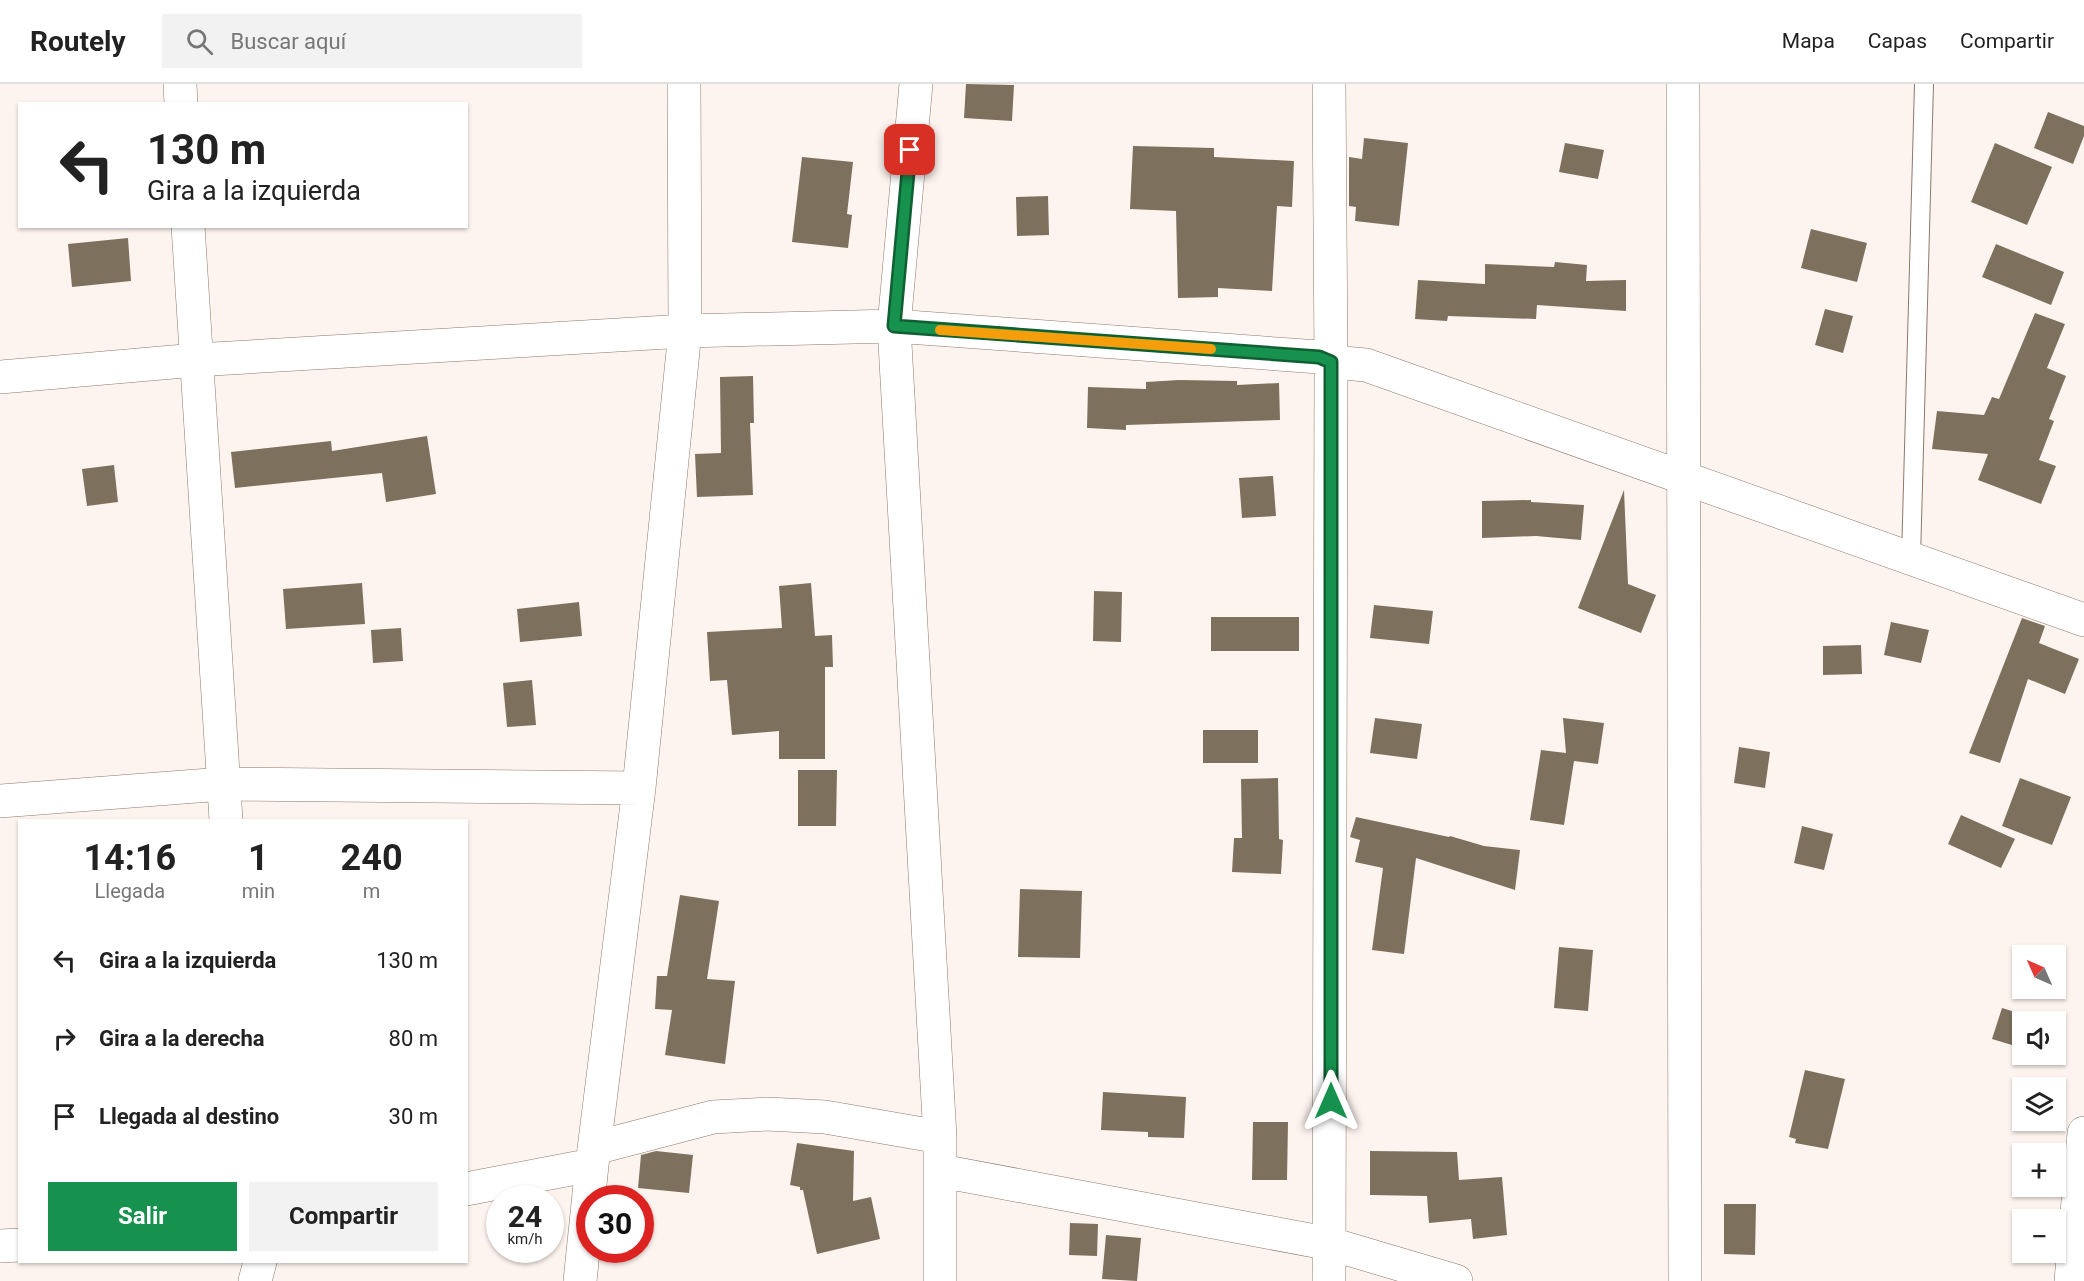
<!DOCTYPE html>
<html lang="es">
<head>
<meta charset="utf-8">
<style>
  :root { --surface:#fff; --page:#f2f2f2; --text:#222; --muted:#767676; --line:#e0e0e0; --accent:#17924e }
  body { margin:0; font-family:Roboto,sans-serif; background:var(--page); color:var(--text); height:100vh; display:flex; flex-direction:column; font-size:22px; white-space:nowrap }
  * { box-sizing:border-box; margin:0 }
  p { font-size:20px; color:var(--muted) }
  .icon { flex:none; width:33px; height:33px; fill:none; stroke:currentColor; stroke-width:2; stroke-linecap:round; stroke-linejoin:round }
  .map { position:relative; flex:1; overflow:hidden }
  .details { position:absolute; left:18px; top:735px; width:450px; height:444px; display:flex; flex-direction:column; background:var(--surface); border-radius:0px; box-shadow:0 2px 4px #0004 }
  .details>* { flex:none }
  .top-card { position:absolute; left:18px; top:18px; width:450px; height:126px; border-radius:0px; box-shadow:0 2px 4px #0004; background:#fff; color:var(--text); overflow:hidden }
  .needle { width:39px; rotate:315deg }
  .fabs { position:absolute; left:2012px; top:861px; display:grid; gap:12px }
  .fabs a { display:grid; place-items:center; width:54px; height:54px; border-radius:0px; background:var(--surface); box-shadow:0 2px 4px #0004; font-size:30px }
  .speed { position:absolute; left:486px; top:1101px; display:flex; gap:12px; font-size:30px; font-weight:700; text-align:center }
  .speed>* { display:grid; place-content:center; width:78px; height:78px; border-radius:50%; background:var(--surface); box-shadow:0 2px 4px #0004; line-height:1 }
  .speed small { font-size:15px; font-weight:400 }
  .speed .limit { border:9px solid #d22; background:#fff; color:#111 }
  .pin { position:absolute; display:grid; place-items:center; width:51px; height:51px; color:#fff; margin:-26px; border-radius:12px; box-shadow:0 3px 9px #0006 }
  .me { position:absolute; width:66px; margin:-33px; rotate:0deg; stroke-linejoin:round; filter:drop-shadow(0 0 4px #0008) }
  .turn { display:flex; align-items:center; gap:21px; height:126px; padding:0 30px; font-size:27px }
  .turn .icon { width:78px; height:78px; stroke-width:2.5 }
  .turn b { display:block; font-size:42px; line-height:51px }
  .eta { display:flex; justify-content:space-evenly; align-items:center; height:102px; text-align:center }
  .eta b { font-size:36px; font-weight:700; line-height:42px }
  .cta { display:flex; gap:12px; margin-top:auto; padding:12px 30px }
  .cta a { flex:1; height:69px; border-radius:0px; background:var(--accent); color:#fff; font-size:24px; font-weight:700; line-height:69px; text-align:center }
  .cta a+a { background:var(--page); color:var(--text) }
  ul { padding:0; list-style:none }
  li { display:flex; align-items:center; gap:18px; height:78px; padding:0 30px }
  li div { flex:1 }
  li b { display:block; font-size:22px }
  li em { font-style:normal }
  header { display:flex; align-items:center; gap:36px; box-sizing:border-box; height:84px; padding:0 30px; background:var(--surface); border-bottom:2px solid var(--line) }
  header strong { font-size:28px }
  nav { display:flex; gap:33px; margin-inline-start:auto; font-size:21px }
  .search { width:420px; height:54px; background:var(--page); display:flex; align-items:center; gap:15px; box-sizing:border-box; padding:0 21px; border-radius:0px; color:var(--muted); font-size:22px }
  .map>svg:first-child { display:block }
  .building { fill:#7d705d }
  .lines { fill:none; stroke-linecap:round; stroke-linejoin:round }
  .service-casing { stroke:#8d786c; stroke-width:20 }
  .minor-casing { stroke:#8d786c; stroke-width:34 }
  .service { stroke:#fff; stroke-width:18 }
  .minor { stroke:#fff; stroke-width:33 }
  .route-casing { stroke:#0f5f33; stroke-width:15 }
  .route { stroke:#17924e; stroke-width:10 }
  .slow { stroke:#f59e0b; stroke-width:10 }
</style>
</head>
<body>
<header>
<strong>Routely</strong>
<div class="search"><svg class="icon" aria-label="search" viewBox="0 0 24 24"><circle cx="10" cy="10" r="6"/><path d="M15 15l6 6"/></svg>Buscar aquí</div>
<nav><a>Mapa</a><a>Capas</a><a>Compartir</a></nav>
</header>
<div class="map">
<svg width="2084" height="1197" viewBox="0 0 2084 1197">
  <rect width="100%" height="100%" fill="#fef4ef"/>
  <!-- building -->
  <path class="building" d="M966,0L1014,1L1012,37L964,34Z
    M2048,28L2084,42V52L2073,80L2034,64Z
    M1364,54L1408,59L1399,142L1355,137L1356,123L1349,122V73L1362,75Z
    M1565,59L1604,66L1598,95L1559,88Z
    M1995,59L2052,83L2027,141L1971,118Z
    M1133,62L1214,64V73L1294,77L1292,123L1277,122L1272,207L1218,204V213L1178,214L1176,127L1130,125Z
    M802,73L853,78L847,130L852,131L848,164L792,158Z
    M1048,112L1049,151L1017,152L1016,113Z
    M1811,145L1867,159L1857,198L1801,184Z
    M128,154L131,197L72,203L68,160Z
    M1996,160L2064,188L2051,221L1982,193Z
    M1555,178L1587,181L1586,197L1626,196V227L1537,221L1536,235L1448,232L1447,237L1415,235L1418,196L1485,200V180L1554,183Z
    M1825,225L1853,232L1843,269L1815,261Z
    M2035,229L2065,240L2047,284L2066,292L2049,335L2054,337L2039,376L2056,382L2041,420L1978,396L1988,370L1932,365L1937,327L1984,331L1992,313L1999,315Z
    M753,292L754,339H750L753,411L697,413L695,370L721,369L720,293Z
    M1179,296L1237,297V301L1279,299L1280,336L1126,341V346L1087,344L1088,303L1146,305V298Z
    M427,352L436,410L386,418L382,389L235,404L231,368L331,357L332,367Z
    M114,381L118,418L87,422L82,385Z
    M1273,392L1276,432L1242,434L1239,394Z
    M1624,406L1628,500L1656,511L1641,549L1578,524Z
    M1531,416V418L1584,421L1581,456L1536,452L1482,454V417Z
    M362,499L365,540L286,545L283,505Z
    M811,499L815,552L832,551L833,583H825V675H779V647L732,651L727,596L710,597L707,548L782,544L779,502Z
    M1094,507L1122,508L1121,558L1093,557Z
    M579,518L582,552L520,558L517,525Z
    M1374,521L1433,527L1429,560L1370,554Z
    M1211,533H1299V567H1211Z
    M2022,534L2045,542L2039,559L2079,575L2065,610L2028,595L2000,679L1969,669Z
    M1891,538L1929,546L1921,579L1884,571Z
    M401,544L403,577L373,579L371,546Z
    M1861,561L1862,590L1823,591V562Z
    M532,596L536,641L507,643L503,599Z
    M1375,634L1422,640L1417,675L1370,669Z
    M1563,634L1604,639L1598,680L1574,677L1564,741L1530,736L1541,666L1566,669Z
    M1203,646H1258V679H1203Z
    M1739,663L1770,668L1765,704L1734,699Z
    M798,686H837L836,742H798Z
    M1278,694L1279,755L1283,756L1281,790L1232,788L1234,754H1242L1241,695Z
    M2020,694L2071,713L2052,761L2002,742Z
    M1961,731L2015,755L2001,784L1948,760Z
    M1356,733L1449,753L1450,752L1484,762L1520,766L1515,806L1416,774L1404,870L1372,866L1383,784L1355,778L1360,756L1350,753Z
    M1802,742L1833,750L1824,786L1794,779Z
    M1020,805L1082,807L1080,874L1018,873Z
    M680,811L719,817L707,895L735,897L725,980L665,971L672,926L655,925L657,892H667Z
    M1559,863L1593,866L1588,927L1554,924Z
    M2002,924L2048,938H2022V964L1992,955Z
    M1805,986L1845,995L1828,1065L1795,1059L1796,1055L1789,1053Z
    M1103,1008L1186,1013L1184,1054L1148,1053V1048L1101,1046Z
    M1253,1038H1288L1287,1096H1252Z
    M797,1059L854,1067L853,1117L871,1113L880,1155L817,1170L803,1106H800V1103L790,1101Z
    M656,1067L693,1071L689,1109L638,1104L641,1071Z
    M1370,1067L1457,1068L1459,1096L1502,1093L1507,1151L1473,1155L1471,1135L1429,1139L1427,1112L1370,1111Z
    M1724,1120H1756L1755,1171L1724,1170Z
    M1070,1139L1098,1140L1097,1172L1069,1171Z
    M1106,1151L1141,1154L1137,1197L1102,1195Z"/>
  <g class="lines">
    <defs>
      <path id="service" d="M1911,474L1924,0"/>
      <path id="minor" d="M180,0L181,20
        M916,0L894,242L940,1053V1197
        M1329,0L1331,278L1329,1197
        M1683,0L1685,1197
        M188,142L226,736
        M0,293L196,276L685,247L894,242L1319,273L1331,278L1366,281L2084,536
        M0,717L223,700L639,704
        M595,1064L713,1033L767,1030L825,1033L940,1053
        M941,1087L1331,1160L1456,1197
        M466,1105L592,1081
        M0,1162L20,1161
        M255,1197L260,1178
        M580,1197L592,1081L639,704L685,247L684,0
        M2071,1197L2084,1049"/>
    </defs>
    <!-- service casing -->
    <use href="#service" class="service-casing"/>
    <!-- minor casing -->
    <use href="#minor" class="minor-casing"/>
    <!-- service -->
    <use href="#service" class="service"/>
    <!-- minor -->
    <use href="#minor" class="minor"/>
  </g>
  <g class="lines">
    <defs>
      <path id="route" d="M910,66L894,242L1319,273L1331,278V1017"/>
    </defs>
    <!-- route casing -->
    <use href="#route" class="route-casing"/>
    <!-- route -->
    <use href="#route" class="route"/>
    <!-- slow -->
    <path class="slow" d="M940,246L1211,265"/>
  </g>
</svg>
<div class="fabs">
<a><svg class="needle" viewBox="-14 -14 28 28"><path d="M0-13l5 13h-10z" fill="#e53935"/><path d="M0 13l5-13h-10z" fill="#767676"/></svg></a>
<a><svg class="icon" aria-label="sound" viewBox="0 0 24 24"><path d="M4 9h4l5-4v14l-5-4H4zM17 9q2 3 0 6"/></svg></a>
<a><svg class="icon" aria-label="layers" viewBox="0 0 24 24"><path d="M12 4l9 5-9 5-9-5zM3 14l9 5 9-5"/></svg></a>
<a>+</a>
<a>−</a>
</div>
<div class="speed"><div>24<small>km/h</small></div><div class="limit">30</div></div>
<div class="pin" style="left:910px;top:66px;background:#d93025"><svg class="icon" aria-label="arrive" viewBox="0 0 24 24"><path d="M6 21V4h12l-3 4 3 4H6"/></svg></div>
<svg class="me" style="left:1331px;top:1017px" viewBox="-20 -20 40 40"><path d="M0-17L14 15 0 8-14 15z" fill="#17924e" stroke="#fff" stroke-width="4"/></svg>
<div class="top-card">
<div class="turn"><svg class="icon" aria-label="left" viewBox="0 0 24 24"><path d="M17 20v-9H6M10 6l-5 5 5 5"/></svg><div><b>130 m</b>Gira a la izquierda</div></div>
</div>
<section class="details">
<div class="eta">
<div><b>14:16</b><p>Llegada</p></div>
<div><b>1</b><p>min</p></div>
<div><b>240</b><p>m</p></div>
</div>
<ul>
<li><svg class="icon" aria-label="left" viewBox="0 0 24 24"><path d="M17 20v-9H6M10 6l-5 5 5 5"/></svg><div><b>Gira a la izquierda</b></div><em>130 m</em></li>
<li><svg class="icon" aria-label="right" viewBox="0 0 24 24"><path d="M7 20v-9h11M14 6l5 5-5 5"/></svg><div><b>Gira a la derecha</b></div><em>80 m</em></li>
<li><svg class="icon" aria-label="arrive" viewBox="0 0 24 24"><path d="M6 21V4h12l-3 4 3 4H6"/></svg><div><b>Llegada al destino</b></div><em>30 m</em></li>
</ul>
<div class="cta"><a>Salir</a><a>Compartir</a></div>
</section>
</div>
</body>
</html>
